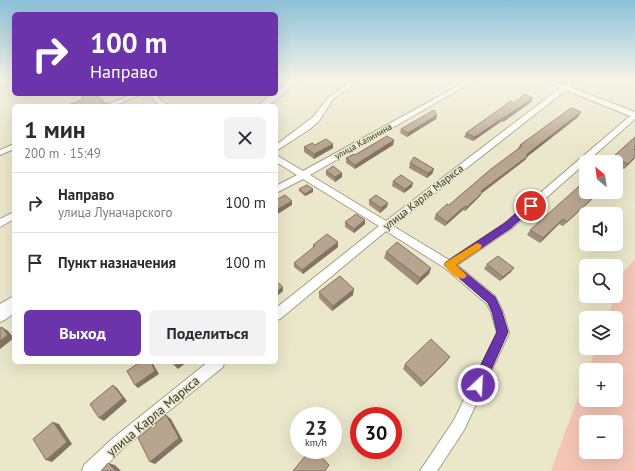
<!DOCTYPE html>
<html lang="ru">
<head>
<meta charset="utf-8">
<style>
  :root { --surface:#fff; --page:#f2f2f3; --text:#2b2b33; --muted:#7c7c81; --line:#e1e1e2; --accent:#6b34ab }
  body { margin:0; font-family:"PT Sans",sans-serif; background:var(--page); color:var(--text); height:100vh; display:flex; flex-direction:column; font-size:15px; white-space:nowrap }
  * { box-sizing:border-box; margin:0 }
  p { font-size:13px; color:var(--muted) }
  .icon { flex:none; width:22px; height:22px; fill:none; stroke:currentColor; stroke-width:2; stroke-linecap:round; stroke-linejoin:round }
  .map { position:relative; flex:1; overflow:hidden }
  .details { position:absolute; left:12px; top:104px; width:266px; height:260px; display:flex; flex-direction:column; background:var(--surface); border-radius:6px; box-shadow:0 4px 16px #0002 }
  .details>* { flex:none }
  .top-card { position:absolute; left:12px; top:12px; width:266px; height:84px; border-radius:6px; box-shadow:0 4px 16px #0002; background:#6b34ab; color:#fff; overflow:hidden }
  .needle { width:26px; rotate:331deg }
  .buttons { position:absolute; left:579px; top:155px; display:grid; gap:8px }
  .buttons a { display:grid; place-items:center; width:44px; height:44px; border-radius:6px; background:var(--surface); box-shadow:0 4px 16px #0002; font-size:20px }
  .speed { position:absolute; left:290px; top:407px; display:flex; gap:8px; font-size:20px; font-weight:700; text-align:center }
  .speed>* { display:grid; place-content:center; width:52px; height:52px; border-radius:50%; background:var(--surface); box-shadow:0 4px 16px #0002; line-height:1 }
  .speed small { font-size:10px; font-weight:400 }
  .speed .limit { border:6px solid #d22; background:#fff; color:#111 }
  .pin { position:absolute; display:grid; place-items:center; width:34px; height:34px; color:#fff; margin:-17px; border:2px solid #fff; border-radius:50%; box-shadow:0 1px 4px #0007 }
  .me { position:absolute; width:44px; margin:-22px; rotate:25deg; stroke-linejoin:round; filter:drop-shadow(0 0 3px #0008) }
  .turn { display:flex; align-items:center; gap:14px; height:84px; padding:0 12px; font-size:18px }
  .turn .icon { width:52px; height:52px; stroke-width:2.5 }
  .turn b { display:block; font-size:28px; line-height:34px }
  .round { display:grid; place-items:center; flex:none; width:42px; height:42px; border-radius:6px; background:var(--page) }
  .head { display:flex; align-items:center; justify-content:space-between; height:68px; padding:0 12px }
  h1 { font-size:24px; font-weight:800; line-height:30px }
  .primary-button { display:flex; gap:8px; margin-top:auto; padding:8px 12px }
  .primary-button a { flex:1; height:46px; border-radius:6px; background:var(--accent); color:#fff; font-size:16px; font-weight:800; line-height:46px; text-align:center }
  .primary-button a+a { background:var(--page); color:var(--text) }
  ul { padding:0; list-style:none }
  li { display:flex; align-items:center; gap:12px; height:60px; padding:0 12px; border-top:1px solid var(--line) }
  li div { flex:1 }
  li b { display:block; font-size:15px }
  li em { font-style:normal }
  .map>svg:first-child { display:block }
  .green { fill:#f4c5b7; fill-rule:evenodd }
  .lines { fill:none; stroke-linecap:round; stroke-linejoin:round }
  .street-casing { stroke:#a3a085; stroke-width:2 }
  .secondary-casing { stroke:#a3a085; stroke-width:2 }
  .street { fill:#fff; fill-rule:evenodd }
  .secondary { fill:#fff; fill-rule:evenodd }
  .wall { fill:#9e8e7b }
  .shaded-wall { fill:#817464 }
  .building { fill:#b8a58f; stroke:#817464 }
  .route { fill:#6b34ab; stroke:#46226f }
  .slow { fill:#f59e0b }
  .labels { text-anchor:middle; dominant-baseline:central; stroke-width:3; stroke-linejoin:round; paint-order:stroke }
  .far-street-label { font-size:9px; fill:#3b3a2f; stroke:#eae7ca }
  .street-label { font-size:11px; fill:#3b3a2f; stroke:#eae7ca }
  .near-street-label { font-size:13px; fill:#3b3a2f; stroke:#eae7ca }
</style>
</head>
<body>
<div class="map">
<svg width="635" height="471" viewBox="0 0 635 471">
  <rect width="100%" height="100%" fill="#eae7ca"/>
  <!-- green -->
  <path class="green" d="M635,259V471H551L586,375V400H616V370H588L596,348H616V318H607L625,270ZM586,422H616V452H586Z"/>
  <g class="lines">
    <defs>
      <path id="street" d="M352,81H359L333,99L319,121L310,129L276,151V145L313,117L329,97Z
        M467,81H474L310,175L386,221L560,88L547,82L546,81H554L564,85L570,81H576L570,87L635,112V119L511,229L457,265L495,296L503,312L509,333L464,430L437,471H420L454,420L497,333L491,312L487,304L445,268L386,231L280,319L276,320V308L379,226L303,179L276,193V186L297,175L276,162V155L303,171ZM566,90L630,116L505,223L449,260L393,226Z
        M132,94H141L114,106H105Z
        M151,94H157L160,100L170,106C160,106 155,104 151,94Z
        M14,144V149L0,155V150Z
        M14,212V219L0,227V219Z
        M208,362H224L223,367L122,449L101,471H82L84,465L112,439Z"/>
      <path id="secondary" d="M290,81H299L268,106H257L272,94H276V91Z
        M14,296V313L6,319L0,322V304Z"/>
    </defs>
    <!-- street casing -->
    <use href="#street" class="street-casing"/>
    <!-- secondary casing -->
    <use href="#secondary" class="secondary-casing"/>
    <!-- street -->
    <use href="#street" class="street"/>
    <!-- secondary -->
    <use href="#secondary" class="secondary"/>
  </g>
  <!-- wall -->
  <path class="wall" d="M533,98L531,102L503,122L502,121L473,141L464,137L466,133L514,103Z
    M437,115L436,119L407,137L400,133L401,129Z
    M578,117L528,156L525,160L482,193L480,196L465,211L463,210L445,226L434,219L436,214L449,205L517,150L520,145Z
    M635,137V158L624,169L616,165V162H608L613,157Z
    M394,140L393,145L355,169L346,163V158Z
    M315,145L333,148L314,159L304,152V147Z
    M410,163L434,169L432,174L427,178L409,168Z
    M326,171L342,173V177L335,182L326,175Z
    M393,181L412,187L404,193L392,186Z
    M299,189L313,192L305,196L299,191Z
    M586,192H600L563,226L559,224L540,243L527,235L530,230Z
    M369,200L387,207L380,213L369,205Z
    M365,220V224L354,233L345,227V222Z
    M338,242V247L303,274L294,267V263L313,248V245Z
    M386,252L431,268L429,274L417,285L384,258Z
    M487,264L511,272L500,281L484,269Z
    M319,292L353,295L332,311L319,298Z
    M450,357L446,362L421,387L403,369L405,364Z"/>
  <!-- shaded-wall -->
  <path class="shaded-wall" d="M533,98L531,102L503,122L505,117Z
    M581,112L578,117L528,156L525,160L482,193L480,196L465,211L467,207L481,191L541,143Z
    M437,115L436,119L407,137L408,133Z
    M504,117L502,121L473,141L475,137Z
    M394,140L393,145L355,169V165Z
    M333,144V148L314,159V154Z
    M635,157V158L624,169L628,164Z
    M434,169L432,174L427,178L428,173Z
    M342,173V177L335,182V177Z
    M413,183L412,187L404,193L405,189Z
    M313,189V192L305,196V194Z
    M599,192H600L563,226L567,222Z
    M292,201V205L276,215V210Z
    M388,203L387,207L380,213L381,208Z
    M465,206L463,210L445,226L447,222Z
    M563,219L559,224L540,243L543,238Z
    M365,220V224L354,233V229Z
    M338,242V247L303,274L302,270Z
    M431,268L429,274L417,285L420,278Z
    M514,268L511,272L500,281L503,277Z
    M283,287V291L276,297V292Z
    M354,289L353,295L332,311L333,306Z
    M2,327L8,331L14,338L0,349V341Z
    M450,357L446,362L421,387L424,383Z
    M151,362H152L159,374L138,388L135,385Z
    M180,362H187L178,369L175,366Z
    M113,385L117,388L127,401L104,421L99,418Z
    M166,415L171,419L183,441L155,464L150,462Z
    M53,422L59,424L72,444L52,462L46,460Z
    M108,463L115,465L121,471H116Z"/>
  <!-- building -->
  <path class="building" d="M80,94H90L91,96L95,94L103,100L102,103H107L111,106H68V105L83,99Z
    M525,94L533,98L505,117H504L475,137L466,133L511,101L514,103Z
    M571,108L581,112L526,155L528,156L481,191L483,192L467,207L465,206L447,222L436,214L447,204L449,205L491,169L522,146L520,145Z
    M434,110L437,115L408,133L401,129Z
    M387,136L394,140L355,165L346,158L354,154L355,155Z
    M635,137V149L634,150H635V157L628,164L613,157Z
    M326,139L333,144L314,154L304,147L312,143L315,145Z
    M414,157L434,169L428,173L410,163Z
    M333,166L342,173L335,177L326,171Z
    M401,175L413,183L405,189L393,181Z
    M586,180V192H599L567,222L563,219L543,238L530,230Z
    M307,185L313,189L305,194L299,189Z
    M285,195L292,201L276,210V200Z
    M376,195L388,203L381,208L369,200Z
    M356,214L365,220L354,229L345,222Z
    M327,234L338,242L302,270L294,263L315,246L313,245Z
    M397,242L431,268L420,278L386,252Z
    M498,256L514,268L503,277L487,264Z
    M340,276L354,289L333,306L319,292Z
    M276,281L283,287L276,292Z
    M2,327L8,335L0,341V328Z
    M431,339L450,357L424,383L405,364Z
    M140,362H151L155,371L135,385L127,371Z
    M172,362H180L175,366Z
    M113,385L123,398L99,418L90,404Z
    M166,415L179,438L150,462L138,438Z
    M53,422L67,442L46,460L33,439Z
    M310,450H315L329,465L325,471H293Z
    M108,463L116,471H101Z"/>
  <!-- sky -->
  <linearGradient id="sky" x2="0" y2="1"><stop stop-color="#8bc1d8"/><stop offset="0.55" stop-color="#f6f4e7"/><stop offset="1" stop-color="#f6f4e7" stop-opacity="0"/></linearGradient>
  <rect width="635" height="146" fill="url(#sky)"/>
  <!-- route -->
  <path class="route" d="M528,203H531L535,206L511,228L456,265L495,297L502,312L508,332L482,390L478,391L473,390L471,385L497,332L492,312L488,303L444,265L446,262L505,223Z"/>
  <!-- slow -->
  <path class="slow" d="M477,243L480,244L482,246L480,249L456,265L467,275L465,278C458,281 448,271 444,265L446,262Z"/>
  <g class="labels">
    <!-- far-street labels -->
    <g class="far-street-label">
      <text transform="translate(363 141) rotate(-29)">улица Калинина</text>
    </g>
    <!-- street labels -->
    <g class="street-label">
      <text transform="translate(423 197) rotate(-38)">улица Карла Маркса</text>
    </g>
    <!-- near-street labels -->
    <g class="near-street-label">
      <text transform="translate(153 416) rotate(-40)">улица Карла Маркса</text>
    </g>
  </g>
</svg>
<div class="buttons">
<a><svg class="needle" viewBox="-14 -14 28 28"><path d="M0-13l5 13h-10z" fill="#e53935"/><path d="M0 13l5-13h-10z" fill="#7c7c81"/></svg></a>
<a><svg class="icon" aria-label="sound" viewBox="0 0 24 24"><path d="M4 9h4l5-4v14l-5-4H4zM17 9q2 3 0 6"/></svg></a>
<a><svg class="icon" aria-label="search" viewBox="0 0 24 24"><circle cx="10" cy="10" r="6"/><path d="M15 15l6 6"/></svg></a>
<a><svg class="icon" aria-label="layers" viewBox="0 0 24 24"><path d="M12 4l9 5-9 5-9-5zM3 14l9 5 9-5"/></svg></a>
<a>+</a>
<a>−</a>
</div>
<div class="speed"><div>23<small>km/h</small></div><div class="limit">30</div></div>
<div class="pin" style="left:531px;top:206px;background:#d93025"><svg class="icon" aria-label="arrive" viewBox="0 0 24 24"><path d="M6 21V4h12l-3 4 3 4H6"/></svg></div>
<svg class="me" style="left:478px;top:385px" viewBox="-20 -20 40 40"><circle r="17" fill="#6b34ab" stroke="#fff" stroke-width="3"/><path d="M0-11L8 9 0 5-8 9z" fill="#fff"/></svg>
<div class="top-card">
<div class="turn"><svg class="icon" aria-label="right" viewBox="0 0 24 24"><path d="M7 20v-9h11M14 6l5 5-5 5"/></svg><div><b>100 m</b>Направо</div></div>
</div>
<section class="details">
<div class="head"><div><h1>1 мин</h1><p>200 m · 15:49</p></div><a class="round"><svg class="icon" aria-label="close" viewBox="0 0 24 24"><path d="M6 6l12 12M18 6L6 18"/></svg></a></div>
<ul>
<li><svg class="icon" aria-label="right" viewBox="0 0 24 24"><path d="M7 20v-9h11M14 6l5 5-5 5"/></svg><div><b>Направо</b><p>улица Луначарского</p></div><em>100 m</em></li>
<li><svg class="icon" aria-label="arrive" viewBox="0 0 24 24"><path d="M6 21V4h12l-3 4 3 4H6"/></svg><div><b>Пункт назначения</b></div><em>100 m</em></li>
</ul>
<div class="primary-button"><a>Выход</a><a>Поделиться</a></div>
</section>
</div>
</body>
</html>
